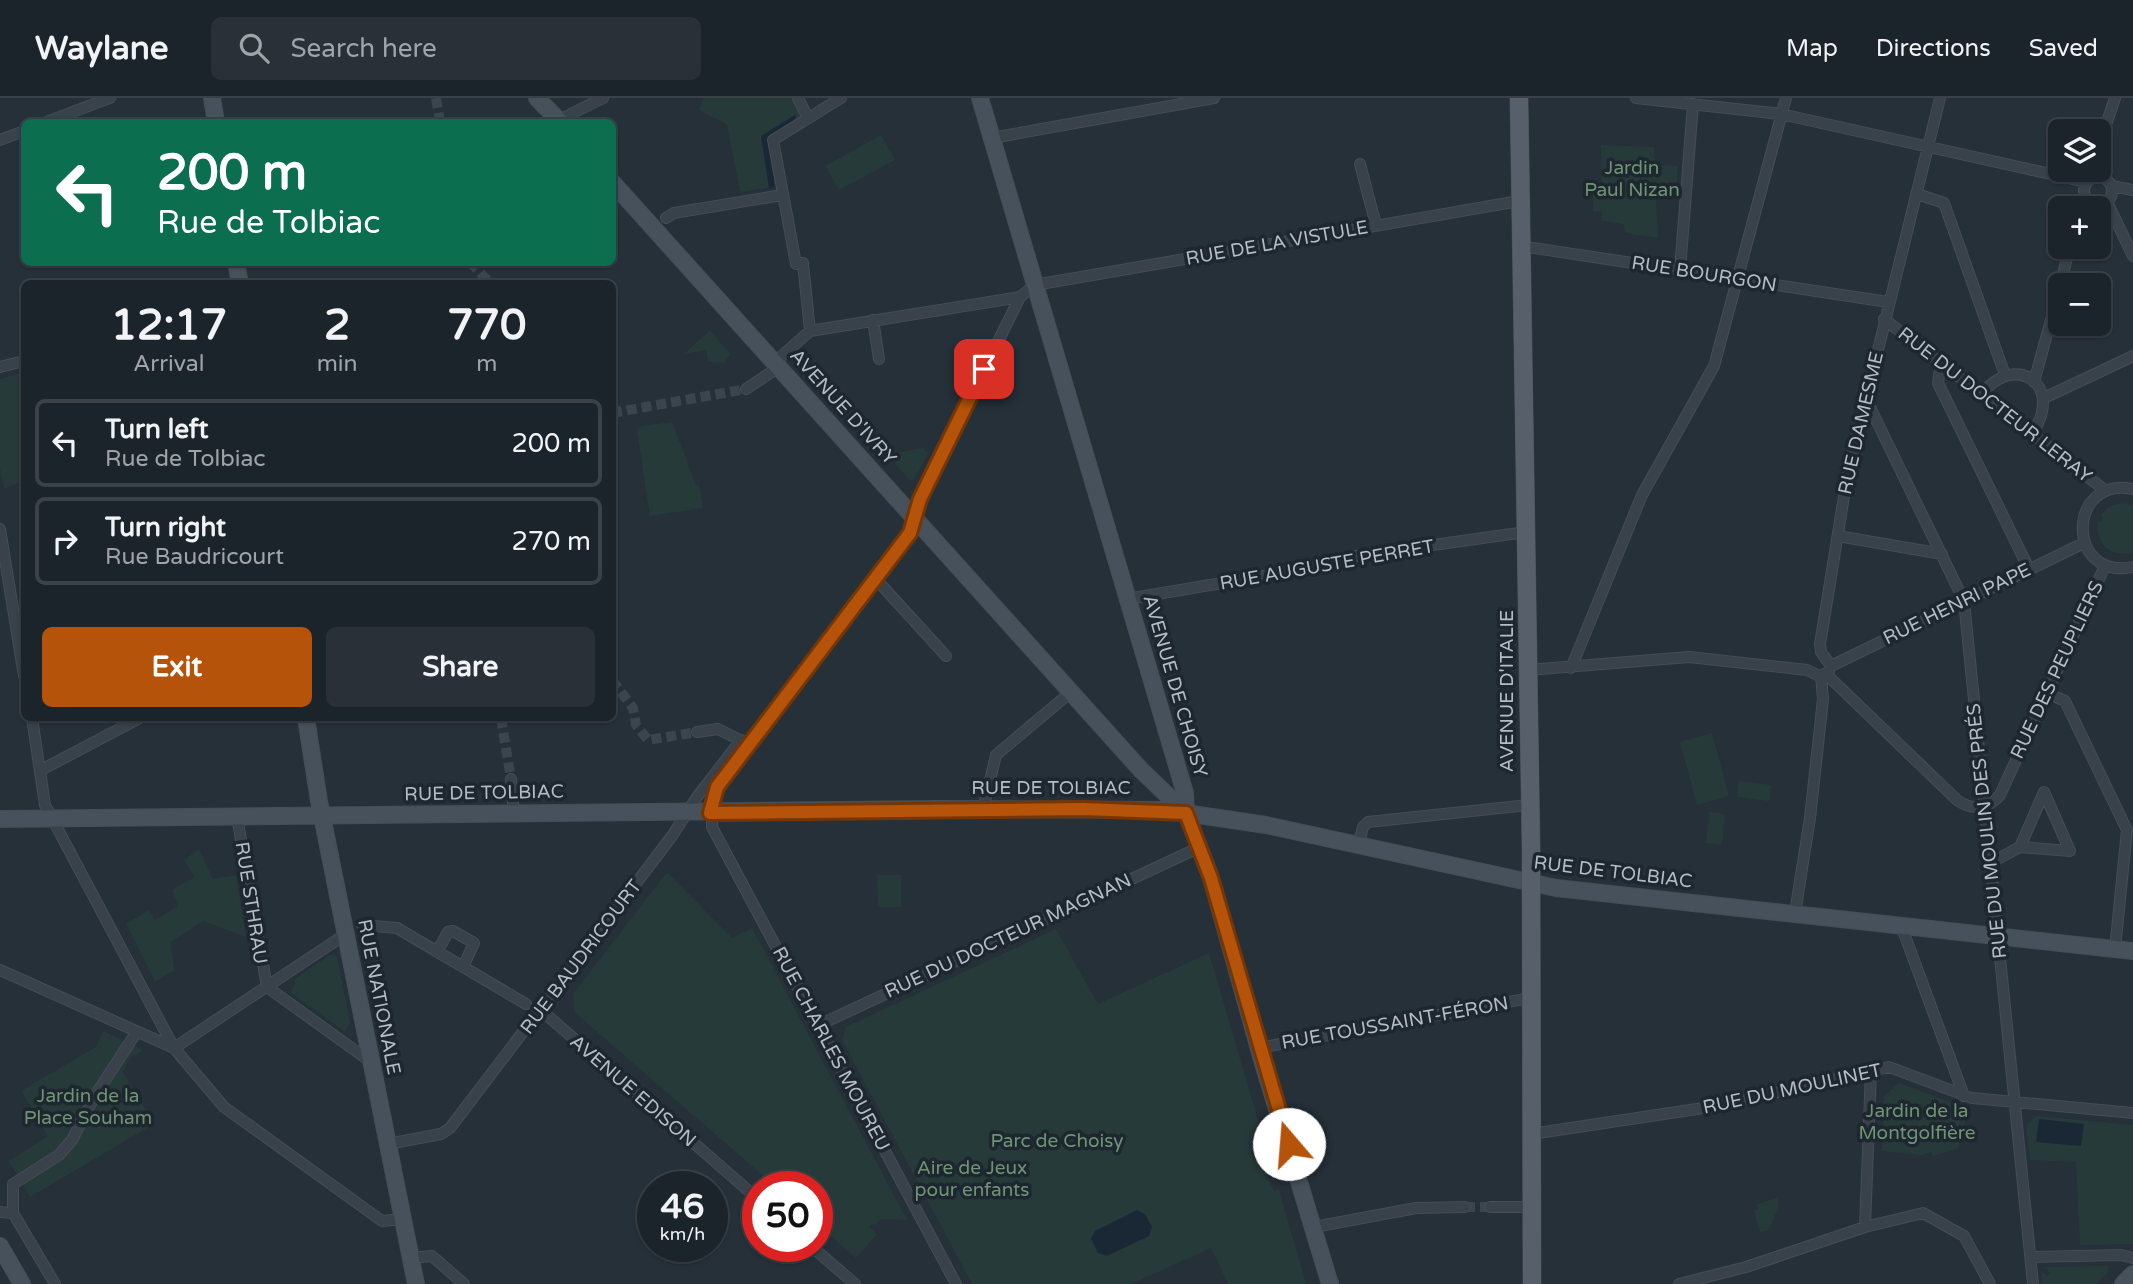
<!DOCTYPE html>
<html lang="en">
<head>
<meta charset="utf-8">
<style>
  :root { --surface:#1c242b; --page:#293037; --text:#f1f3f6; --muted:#a0a4a9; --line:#3a4147; --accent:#b45309 }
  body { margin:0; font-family:"Varela Round",sans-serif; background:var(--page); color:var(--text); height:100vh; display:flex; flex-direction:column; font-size:26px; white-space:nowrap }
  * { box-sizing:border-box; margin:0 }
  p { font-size:23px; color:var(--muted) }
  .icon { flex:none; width:38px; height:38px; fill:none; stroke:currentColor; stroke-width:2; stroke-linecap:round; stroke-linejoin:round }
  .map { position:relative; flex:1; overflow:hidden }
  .sheet { position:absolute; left:21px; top:182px; width:595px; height:441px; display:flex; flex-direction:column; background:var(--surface); border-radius:10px; box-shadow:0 2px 5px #0004,0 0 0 2px var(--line) }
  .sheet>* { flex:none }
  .guide { position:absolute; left:21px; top:21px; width:595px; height:147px; border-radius:10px; box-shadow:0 2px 5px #0004,0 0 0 2px var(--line); background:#0b6e4f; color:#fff; overflow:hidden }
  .tools { position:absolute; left:2048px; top:21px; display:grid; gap:14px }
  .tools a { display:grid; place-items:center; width:63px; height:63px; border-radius:10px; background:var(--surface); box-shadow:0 2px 5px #0004,0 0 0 2px var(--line); font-size:35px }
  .speed { position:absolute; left:637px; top:1073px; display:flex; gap:14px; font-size:35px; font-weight:700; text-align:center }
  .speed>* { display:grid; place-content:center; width:91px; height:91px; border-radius:50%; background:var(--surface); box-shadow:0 2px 5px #0004,0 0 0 2px var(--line); line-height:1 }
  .speed small { font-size:18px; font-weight:400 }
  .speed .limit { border:10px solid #d22; background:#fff; color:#111 }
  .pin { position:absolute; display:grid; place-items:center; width:60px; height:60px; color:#fff; margin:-30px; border-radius:14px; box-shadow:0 4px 10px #0006 }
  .me { position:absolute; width:77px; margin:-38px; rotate:342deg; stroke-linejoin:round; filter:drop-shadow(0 0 5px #0008) }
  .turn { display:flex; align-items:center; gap:24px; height:147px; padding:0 21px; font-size:32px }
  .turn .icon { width:91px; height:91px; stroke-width:2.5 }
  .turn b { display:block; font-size:49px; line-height:60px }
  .eta { display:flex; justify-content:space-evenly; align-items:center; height:119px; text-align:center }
  .eta b { font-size:42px; font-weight:700; line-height:49px }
  .action { display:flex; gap:14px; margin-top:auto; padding:14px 21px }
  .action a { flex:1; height:80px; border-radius:10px; background:var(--accent); color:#fff; font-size:28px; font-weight:700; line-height:80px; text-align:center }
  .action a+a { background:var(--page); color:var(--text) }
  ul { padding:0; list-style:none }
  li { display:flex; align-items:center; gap:21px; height:88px; margin:0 14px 10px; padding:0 7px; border:4px solid var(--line); border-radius:10px }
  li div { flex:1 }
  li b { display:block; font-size:26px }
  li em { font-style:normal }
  header { display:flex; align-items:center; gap:42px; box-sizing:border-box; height:98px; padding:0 35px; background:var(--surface); border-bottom:2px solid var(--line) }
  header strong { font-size:33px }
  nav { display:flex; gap:38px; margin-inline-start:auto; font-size:24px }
  .search { width:490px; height:63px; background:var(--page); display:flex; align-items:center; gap:18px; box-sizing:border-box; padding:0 24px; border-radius:10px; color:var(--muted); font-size:26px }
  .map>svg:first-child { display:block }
  .green { fill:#273a3a }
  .water { fill:#1a2836 }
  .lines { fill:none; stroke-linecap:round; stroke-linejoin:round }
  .street-tunnel { stroke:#3a454e; stroke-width:10; stroke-dasharray:10 5; stroke-linecap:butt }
  .street-casing { stroke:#454d56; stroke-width:12 }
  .secondary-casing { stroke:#454d56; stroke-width:18 }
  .primary-casing { stroke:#454d56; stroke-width:19 }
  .street { stroke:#39414a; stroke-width:10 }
  .secondary { stroke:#47515c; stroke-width:16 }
  .primary { stroke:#57606a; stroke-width:18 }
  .route-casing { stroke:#753606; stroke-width:18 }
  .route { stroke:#b45309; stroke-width:12 }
  .labels { text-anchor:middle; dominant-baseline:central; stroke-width:7; stroke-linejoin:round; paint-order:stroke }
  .park-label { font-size:19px; fill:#6e9473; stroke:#1e262f }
  .street-label { font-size:19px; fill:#b4bcc5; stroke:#1e262f }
</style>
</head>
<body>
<header>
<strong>Waylane</strong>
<div class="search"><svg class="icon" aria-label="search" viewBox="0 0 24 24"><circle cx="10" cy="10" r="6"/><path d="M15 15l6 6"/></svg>Search here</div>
<nav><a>Map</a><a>Directions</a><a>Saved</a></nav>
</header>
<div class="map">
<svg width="2133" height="1186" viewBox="0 0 2133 1186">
  <rect width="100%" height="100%" fill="#253039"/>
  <!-- green -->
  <path class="green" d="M704,0H794L803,20L768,42L775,89L740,94L727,26L699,12Z
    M881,37L895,62L839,92L825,68Z
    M1601,47L1654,49V60L1661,67L1678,68L1675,101L1656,100L1658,140L1625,135L1624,126L1602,123V114L1593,113V94H1602Z
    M710,232L730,256L724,265L708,264L706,252L684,256Z
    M24,274V383L4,391L0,370V281Z
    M672,324L696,387L699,386L703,410L650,418L637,332L640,328Z
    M924,350L928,356L913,382H909L889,358L892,355Z
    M2123,405L2133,408V454C2111,461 2094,445 2098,423L2101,424L2103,419L2101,417L2110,408Z
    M1712,635L1729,698L1697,707L1680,644Z
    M1739,683L1771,687L1769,703L1737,699Z
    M1709,714L1725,716L1722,747L1706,745Z
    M199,751L213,781L236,777L246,839L203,823L171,844L174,872L155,884L126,826L149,812L155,822L178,808L172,792L195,779L184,762Z
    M667,774L732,840L752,830L907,1122L882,1121L874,1127L872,1125L869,1129L877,1136L856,1160L817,1126V1088H775L574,914L573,896Z
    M877,777H901V809H878Z
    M1056,831L1098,906L1209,855L1263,1039L1251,1045L1274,1093L1279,1092L1306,1186H1228L1211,1150L1131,1186H972L842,942L846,929Z
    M330,857L337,858L350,925L345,934L290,894L296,884L293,882Z
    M103,933L143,952L130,960L123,974L154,1026L30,1099L9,1063L48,1038L21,993L96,949Z
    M1899,985L1968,1011L1959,1050L1933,1058L1931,1054L1921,1057L1882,1053L1884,998Z
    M2036,1018L2133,1027V1146L2080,1147L2076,1064L2030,1062L2026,1028Z
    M1777,1100C1780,1110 1773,1124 1767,1133L1760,1134L1754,1112L1758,1111L1757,1106Z
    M2108,1168V1174L2097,1186H2042L2041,1173L2047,1178L2050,1175L2044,1169Z"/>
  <!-- water -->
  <path class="water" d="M795,17L798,23L768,42L775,89L769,90L761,38Z
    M2039,1021L2084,1026L2081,1048L2036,1044Z
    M1137,1112L1145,1116L1152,1129L1149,1138L1107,1158L1098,1155L1091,1141L1095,1133Z"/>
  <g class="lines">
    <!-- street-tunnel -->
    <path class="street-tunnel" d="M436,0L440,24
      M470,164L491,186
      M612,315L746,291
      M612,582L633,610L636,627L648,642L697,634
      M501,620L511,681
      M1465,1109H1490"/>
    <defs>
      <path id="street" d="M798,0L808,20
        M1636,0L1781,16L2086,84
        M555,20L565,19L603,0
        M46,24L110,0
        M992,40L1214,0
        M0,42L24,33
        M2098,51L2115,0
        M1360,66L1376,127
        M2084 93a14 14 0 1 1 28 0a14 14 0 1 1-28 0Z
        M2112,88L2133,92
        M1917,96L1944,105L2005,277
        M2107,104L2133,158
        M666,120L674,115L782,97
        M1521,148L1888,204
        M1680,172L1693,6
        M2060,187L2070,149
        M1884,221L2106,393
        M873,222L879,261
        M810,233L803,165L796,166L773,42L841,0
        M1941,263L1938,285L2029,471
        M775,264L810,233L1020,199
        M0,269L24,263
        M2034,284L2060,189
        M746,291L779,269
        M1983,295C2013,255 2065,285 2033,334
        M2044,300L2133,258
        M1866,301L1964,503L2033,1186
        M2133,391C2066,378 2066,483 2133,469
        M0,431L24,578
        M1838,438L1942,456
        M875,480L946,558
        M1127,501L1329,467L1341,460L1526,434
        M1831,568L1821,554L1820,546L1848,374L1940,0
        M1831,568L2084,445
        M1571,570L1642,397L1714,268L1786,0
        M1528,572L1689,559L1807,572L1819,578L1829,574
        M1826,576L1957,702C1972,713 1988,711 2000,697L2105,468
        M2047,595L2065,603L2127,732L2115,851
        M32,620L45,707L174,950L224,1009L382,1123L403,1121
        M697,634L718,631L744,644
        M41,672L140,620
        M511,681L514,716
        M983,712L996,657L1071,594
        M237,719L267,889L371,964
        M1358,748L1363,729L1368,724L1528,707
        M1990,765L2020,749L2070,753L2044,694L2020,749
        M1795,815L1810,720L1823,601L1821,578
        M362,827L397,830L526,906
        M1901,827L1964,998
        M437,854L448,834L453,833L474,845L463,869
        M0,872L174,950
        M541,912L758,1101
        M819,927L1198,750
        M174,950L346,836
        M1259,950L1530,900
        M1531,1036L1717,1008L1889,969L1972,1000L2133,1015
        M388,1046L441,1036L450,1030L672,738L697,699L741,642
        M1490,1109H1532
        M0,1114L13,1115L55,1186
        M13,1115V1086L59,1057L72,1042L94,999L134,938
        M1314,1129L1416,1110L1465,1109
        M1865,1129L1871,972
        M811,1148L855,1186
        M2031,1159L2121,1157L2133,1160
        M410,1160L432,1158L464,1186
        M956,1186L712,729V699L910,435L920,402L1020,199L1035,187L1519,103
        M1679,1186L1746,1169L1865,1129L1923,1115L1964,1138L1990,1186"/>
      <path id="secondary" d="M212,0L216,24
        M537,0L560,24
        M980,0L1185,695L1186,715L1211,780L1263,965L1330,1186
        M612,84L1141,672L1186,715
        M236,164L240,186
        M306,620L319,703L416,1186
        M0,721L936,711L1165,712L1266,727L1556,790L2133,853
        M0,1148L22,1186
        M2123,1186L2133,1176"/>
      <path id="primary" d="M1519,0L1531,749L1532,1186"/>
    </defs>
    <!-- street casing -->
    <use href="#street" class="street-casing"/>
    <!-- secondary casing -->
    <use href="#secondary" class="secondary-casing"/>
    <!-- primary casing -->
    <use href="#primary" class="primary-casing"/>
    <!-- street -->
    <use href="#street" class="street"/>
    <!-- secondary -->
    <use href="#secondary" class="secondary"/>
    <!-- primary -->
    <use href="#primary" class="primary"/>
  </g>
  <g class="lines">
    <defs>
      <path id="route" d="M984,271L920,401L910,435L717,689L710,715L1084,711L1186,715L1211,780L1289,1046"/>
    </defs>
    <!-- route casing -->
    <use href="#route" class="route-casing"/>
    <!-- route -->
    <use href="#route" class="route"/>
  </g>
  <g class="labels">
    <!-- park labels -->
    <g class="park-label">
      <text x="1632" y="70">Jardin<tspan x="1632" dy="22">Paul Nizan</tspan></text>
      <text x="88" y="998">Jardin de la<tspan x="88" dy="22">Place Souham</tspan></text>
      <text x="1917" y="1013">Jardin de la<tspan x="1917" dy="22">Montgolfière</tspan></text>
      <text x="1057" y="1043">Parc de Choisy</text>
      <text x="972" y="1070">Aire de Jeux<tspan x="972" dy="22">pour enfants</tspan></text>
    </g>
    <!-- street labels -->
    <g class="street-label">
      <text transform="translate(1277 145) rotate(-10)">RUE DE LA VISTULE</text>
      <text transform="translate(1704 176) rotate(9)">RUE BOURGON</text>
      <text transform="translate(1995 307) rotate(38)">RUE DU DOCTEUR LERAY</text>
      <text transform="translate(843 309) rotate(48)">AVENUE D'IVRY</text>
      <text transform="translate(1861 325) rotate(-77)">RUE DAMESME</text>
      <text transform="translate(1327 467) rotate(-10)">RUE AUGUSTE PERRET</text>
      <text transform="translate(1957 506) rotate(-26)">RUE HENRI PAPE</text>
      <text transform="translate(2057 572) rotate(-65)">RUE DES PEUPLIERS</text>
      <text transform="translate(1175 588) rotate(74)">AVENUE DE CHOISY</text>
      <text transform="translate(1507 593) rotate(-90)">AVENUE D'ITALIE</text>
      <text x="1051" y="690">RUE DE TOLBIAC</text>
      <text transform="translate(484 695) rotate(-1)">RUE DE TOLBIAC</text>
      <text transform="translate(1987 733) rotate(-96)">RUE DU MOULIN DES PRÉS</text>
      <text transform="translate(1613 774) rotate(7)">RUE DE TOLBIAC</text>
      <text transform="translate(251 805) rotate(81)">RUE STHRAU</text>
      <text transform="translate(1008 838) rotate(-25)">RUE DU DOCTEUR MAGNAN</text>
      <text transform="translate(581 859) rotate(-53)">RUE BAUDRICOURT</text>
      <text transform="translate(379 899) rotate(79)">RUE NATIONALE</text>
      <text transform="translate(1395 925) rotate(-10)">RUE TOUSSAINT-FÉRON</text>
      <text transform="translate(831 951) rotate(62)">RUE CHARLES MOUREU</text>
      <text transform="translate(1792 991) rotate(-12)">RUE DU MOULINET</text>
      <text transform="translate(633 993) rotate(41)">AVENUE EDISON</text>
    </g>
  </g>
</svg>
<div class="tools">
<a><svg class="icon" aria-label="layers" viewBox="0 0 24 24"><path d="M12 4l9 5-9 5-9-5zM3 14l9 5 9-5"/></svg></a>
<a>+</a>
<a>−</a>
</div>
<div class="speed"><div>46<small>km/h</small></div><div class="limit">50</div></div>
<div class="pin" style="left:984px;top:271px;background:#d93025"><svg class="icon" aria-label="arrive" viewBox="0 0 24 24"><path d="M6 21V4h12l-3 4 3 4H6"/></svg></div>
<svg class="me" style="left:1289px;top:1046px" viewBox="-20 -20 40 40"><circle r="19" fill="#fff"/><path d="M0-13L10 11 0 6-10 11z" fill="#b45309"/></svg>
<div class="guide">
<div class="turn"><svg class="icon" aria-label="left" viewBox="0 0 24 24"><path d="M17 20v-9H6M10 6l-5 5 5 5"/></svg><div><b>200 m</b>Rue de Tolbiac</div></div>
</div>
<section class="sheet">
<div class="eta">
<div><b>12:17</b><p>Arrival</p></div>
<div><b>2</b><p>min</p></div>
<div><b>770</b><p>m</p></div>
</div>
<ul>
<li><svg class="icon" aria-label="left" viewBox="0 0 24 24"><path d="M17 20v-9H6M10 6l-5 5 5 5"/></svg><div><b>Turn left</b><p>Rue de Tolbiac</p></div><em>200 m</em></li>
<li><svg class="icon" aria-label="right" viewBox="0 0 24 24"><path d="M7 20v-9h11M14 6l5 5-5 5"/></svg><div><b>Turn right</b><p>Rue Baudricourt</p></div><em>270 m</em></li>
</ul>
<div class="action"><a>Exit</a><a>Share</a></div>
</section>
</div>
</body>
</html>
